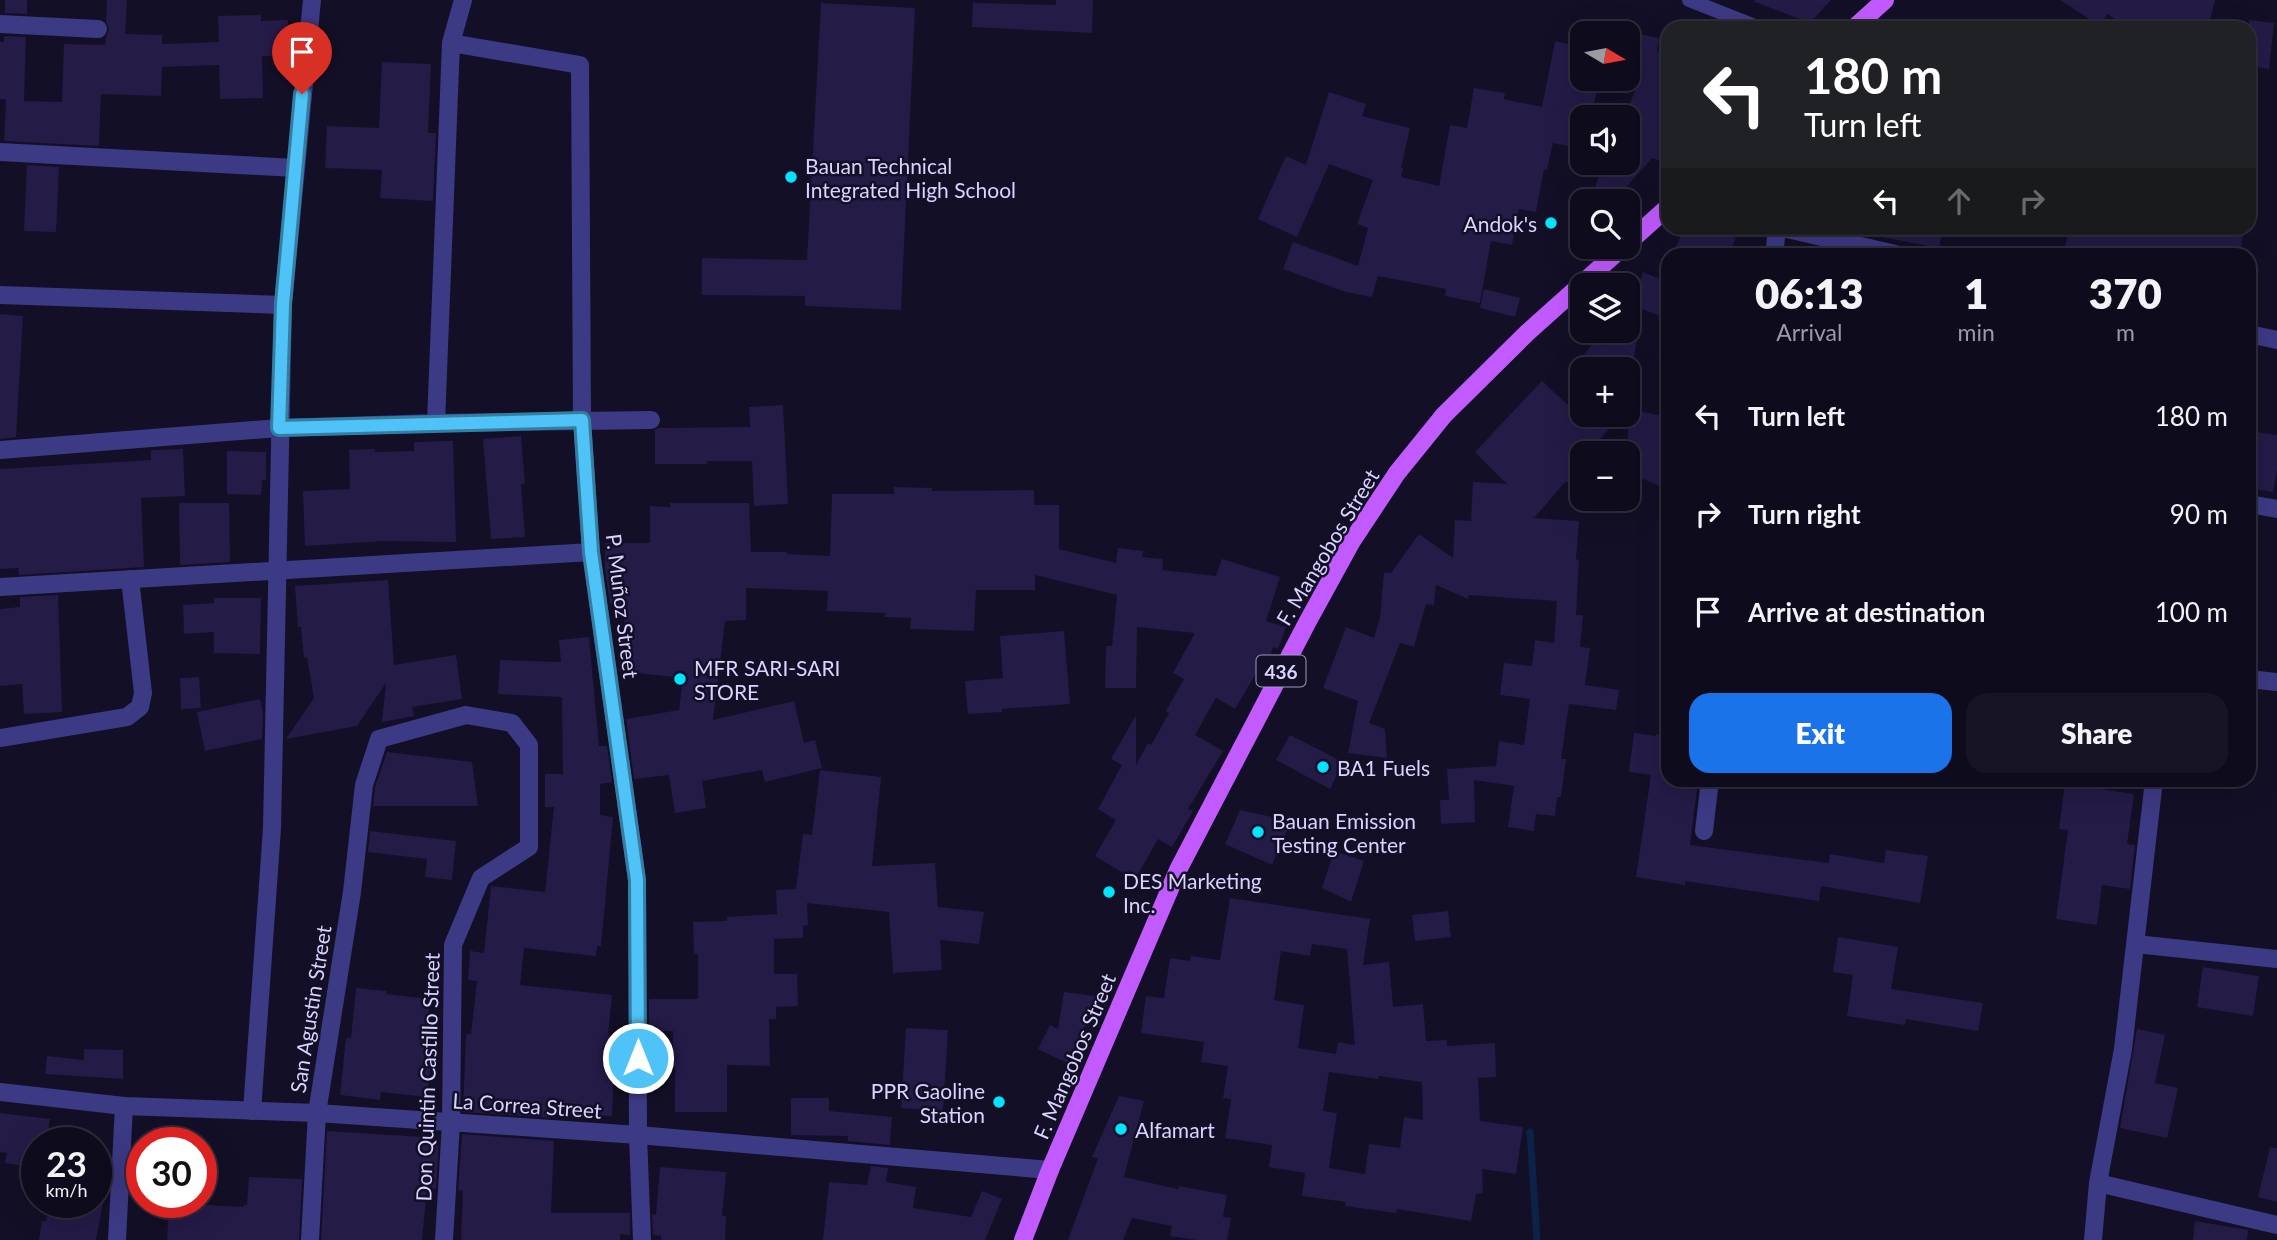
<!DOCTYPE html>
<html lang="en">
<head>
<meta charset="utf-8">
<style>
  :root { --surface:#0e0b1c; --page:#171425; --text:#f1f3f6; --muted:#9b9ba3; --line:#2e2b3b; --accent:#1a73e8 }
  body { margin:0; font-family:Lato,sans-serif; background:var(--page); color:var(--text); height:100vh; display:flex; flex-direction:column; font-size:26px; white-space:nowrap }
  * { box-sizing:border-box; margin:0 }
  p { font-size:23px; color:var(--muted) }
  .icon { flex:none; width:38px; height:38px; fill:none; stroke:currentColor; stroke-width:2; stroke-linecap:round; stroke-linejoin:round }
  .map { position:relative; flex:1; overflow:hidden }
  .drawer { position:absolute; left:1661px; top:248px; width:595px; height:539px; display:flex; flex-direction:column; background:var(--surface); border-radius:21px; box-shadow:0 7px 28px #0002,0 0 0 2px var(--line) }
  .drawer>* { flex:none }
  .hud { position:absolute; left:1661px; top:21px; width:595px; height:214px; border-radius:21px; box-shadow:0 7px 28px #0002,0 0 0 2px var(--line); background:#202124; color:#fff; overflow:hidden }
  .needle { width:46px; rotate:100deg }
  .fabs { position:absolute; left:1570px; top:21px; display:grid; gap:14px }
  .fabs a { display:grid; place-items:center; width:70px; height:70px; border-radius:14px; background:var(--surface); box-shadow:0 7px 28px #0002,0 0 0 2px var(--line); font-size:35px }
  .speed { position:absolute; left:21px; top:1127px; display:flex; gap:14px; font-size:35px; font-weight:700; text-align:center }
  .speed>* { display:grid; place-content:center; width:91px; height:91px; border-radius:50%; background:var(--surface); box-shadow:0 7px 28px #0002,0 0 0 2px var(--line); line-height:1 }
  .speed small { font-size:18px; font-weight:400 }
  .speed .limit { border:10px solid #d22; background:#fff; color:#111 }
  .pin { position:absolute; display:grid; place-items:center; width:60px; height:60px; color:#fff; margin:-72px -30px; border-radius:50% 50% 50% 0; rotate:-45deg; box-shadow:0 0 7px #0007 }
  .pin .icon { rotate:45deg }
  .me { position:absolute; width:77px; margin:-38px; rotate:0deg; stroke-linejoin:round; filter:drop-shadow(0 0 5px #0008) }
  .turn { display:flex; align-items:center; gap:24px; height:147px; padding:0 28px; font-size:32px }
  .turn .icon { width:91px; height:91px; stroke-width:2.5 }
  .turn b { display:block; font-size:49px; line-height:60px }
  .lanes { display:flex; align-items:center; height:66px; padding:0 28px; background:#0003; justify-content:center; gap:35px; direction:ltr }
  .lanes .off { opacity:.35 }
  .eta { display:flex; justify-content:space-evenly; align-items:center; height:119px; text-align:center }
  .eta b { font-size:42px; font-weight:800; line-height:49px }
  .action { display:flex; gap:14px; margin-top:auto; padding:14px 28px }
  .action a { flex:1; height:80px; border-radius:21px; background:var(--accent); color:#fff; font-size:28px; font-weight:800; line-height:80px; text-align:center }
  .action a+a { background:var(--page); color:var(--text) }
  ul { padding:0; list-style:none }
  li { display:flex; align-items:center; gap:21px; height:98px; padding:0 28px }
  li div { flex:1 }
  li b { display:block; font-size:26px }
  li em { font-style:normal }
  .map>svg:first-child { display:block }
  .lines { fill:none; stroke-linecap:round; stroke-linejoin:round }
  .stream { stroke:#0c2248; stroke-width:7 }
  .building { fill:#241b47; fill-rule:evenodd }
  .service { stroke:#3d3a85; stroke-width:14 }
  .minor { stroke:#3d3a85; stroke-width:18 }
  .tertiary { stroke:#3d3a85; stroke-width:18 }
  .primary { stroke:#c25bff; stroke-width:18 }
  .route-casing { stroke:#337fa1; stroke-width:18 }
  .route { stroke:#4fc3f7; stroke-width:12 }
  .poi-dot { fill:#00e5ff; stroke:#130f26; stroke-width:2.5 }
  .labels { text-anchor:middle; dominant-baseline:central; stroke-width:5; stroke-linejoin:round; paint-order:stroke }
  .shield { fill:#130f26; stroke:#9e99be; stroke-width:2 }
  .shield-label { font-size:19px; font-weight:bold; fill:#d9d4ff }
  .poi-label { font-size:21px; fill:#d9d4ff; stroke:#130f26; text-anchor:start }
  .street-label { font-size:21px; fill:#d9d4ff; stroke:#130f26 }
</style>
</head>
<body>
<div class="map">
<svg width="2277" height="1240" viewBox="0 0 2277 1240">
  <rect width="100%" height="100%" fill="#130f26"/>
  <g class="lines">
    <!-- stream -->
    <path class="stream" d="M1530,1132L1537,1240"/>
  </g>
  <!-- building -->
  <path class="building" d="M5,0H27V14L5,13Z
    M107,0H127L125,34L162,35V44L219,42L218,16L261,15V21L288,20L289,56H262L263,98L220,99L219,65L162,67L161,96L101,94L99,146L4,141L6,99H0V42H4V36L26,37L24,101L62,102L64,44L105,45L106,37L109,29L106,22Z
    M1056,0H1093L1092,33L972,27L973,3L1056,5Z
    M1755,0H1831L1810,23L1755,2Z
    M2060,0H2215L2208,28H2129L2107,14L2100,26Z
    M821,3L915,8L901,310L805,306V296L702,295V258L807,260Z
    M2249,20L2274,23L2269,69L2249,66Z
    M1634,33L1659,38L1657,52L1668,56V164L1652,158L1614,201H1589L1605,163H1628V108L1643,71L1628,68Z
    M1555,41L1582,47V79L1598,82L1592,117H1582V149L1553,143L1547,170L1544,169L1536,212L1519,209L1512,245L1491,241L1480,303L1445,296L1446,289L1378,276L1372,297L1346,292L1283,269L1293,242L1358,266L1368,228L1357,224L1373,180L1329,164L1297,237L1258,219L1286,156L1306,165L1329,92L1366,104L1362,116L1410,128L1401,168H1403L1401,177L1439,186L1450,125L1467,128L1474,88L1505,93L1504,99L1542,107Z
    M382,62L431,64L428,133H436L433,201L380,198L382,170L325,168L327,126L379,128Z
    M27,165L59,167L56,232L24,231Z
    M1684,228H1713L1736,238L1728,256H1672Z
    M1882,228H1943L1939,248L1881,237Z
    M2070,228H2244L2240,256H2062Z
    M1643,272L1668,282V319L1642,309L1632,369H1599L1584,354L1604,331H1628V312Z
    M1484,289L1520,298L1515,317L1480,308Z
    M0,314L23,316L16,437L0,439Z
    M1542,381L1582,418L1585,415H1622L1587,453H1582V482H1565L1534,518L1579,521L1576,559L1579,560L1576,615H1583L1580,647L1590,648L1585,685L1619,690L1616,710L1569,704L1561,759H1566L1561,797H1557L1555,816L1536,814L1534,831L1508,827L1514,786L1474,780L1475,822L1441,824L1440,800H1449L1447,769L1496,766L1499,741L1524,745L1530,699L1500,695L1504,663L1532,666L1535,640L1554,643L1557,601L1469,595L1468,599L1436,585L1434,605L1426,604L1414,647L1400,643L1369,723L1385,729L1387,758L1348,753L1358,701L1323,688L1346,627L1374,638L1380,617L1384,573H1391L1419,534L1453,558L1455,520L1471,521L1473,482L1507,484L1475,452Z
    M783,405L788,504L754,506L752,461H707V464H655V430L658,428L750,427L749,407Z
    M1628,409L1668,417V489L1628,473Z
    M2249,431L2277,435V470L2273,492L2249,488Z
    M521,436L525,484H521L525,537L491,539L483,439Z
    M450,441H453L456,542L384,541L305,546L303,491L350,489L349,450L375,449V452L414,451V442Z
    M183,449L185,496L141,498L144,567L19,575L18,568L0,569V469L151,460V450Z
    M227,451L266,452V480H262L261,495L227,494Z
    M894,487L932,488V491L1034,490V505H1059V549L1116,563L1118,548L1143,551L1142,557L1163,559L1162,570L1216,576L1222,559L1280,577L1266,621L1286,627L1278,649L1273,647L1265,672L1258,670L1235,709L1216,698L1195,735L1223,751L1188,809L1193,811L1172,847L1158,839L1135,880L1095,856L1116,820L1098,809L1122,765L1111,759L1136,715V765L1148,743L1151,745L1169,713L1166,711L1184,679L1173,673L1195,633L1137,627L1136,688H1105L1106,646H1112L1117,595L1035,575V590H976L974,631L910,629L911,618L885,617V613L827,611L828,591L746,588V620L725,621L713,720L794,701L804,743L815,740L822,768L765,782L762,770L702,781L706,808L675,813L669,775L634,779L626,719L679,710L683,678L619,671L626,604H610L605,569V543H650V506L670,507V503H749L751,552H787V554L830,556L832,494H894Z
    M179,503H229L230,562L180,565Z
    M388,580L394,665L456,655L462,699L412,707L414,716L382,722L386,683L357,726L286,739L314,698L307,657L304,658L301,627H298L295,586Z
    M58,595L62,712L24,714L22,684L0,686V609L20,607V597Z
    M214,598H261L260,654L214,653V632L184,634L183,605L214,603Z
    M1064,631L1070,704L1002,709V712L968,714L965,681L1003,678L1000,636Z
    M589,637L599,746H607L612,782L600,784V815L613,817L601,946H597L596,956L524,948L520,985L612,995L608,1035H615L612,1116L555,1115V1118L463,1112L466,1034H471L477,981L468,980L470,951L484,953L491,886L545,892L554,807H545V774H563L562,697L498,694L500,660L561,662L559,640Z
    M199,677L201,708L181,709L180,678Z
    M260,699L263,714L262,739L205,751L197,712Z
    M1634,733L1656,736V734L1668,735V780H1698L1690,845L1829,863L1830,854L1884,863L1886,850L1928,856L1920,903L1821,886L1819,901L1685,881V885L1636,877L1651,775L1629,772Z
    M1290,735L1343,762L1330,789L1276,760Z
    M387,752L472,762L478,806H373L375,787Z
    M820,770L881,777L872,866L935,863L938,907L984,912L979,944L940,940L942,970L893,973L889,912L807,903L808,925L803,926V938L774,939V974H797L798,1006L776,1007V1019H769L770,1066L727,1065V1112H675V1067H672L673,1031H649V999H698V954H694L693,922L727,921V917L777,914L776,890L796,889L803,834L812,835Z
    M2065,784L2134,794L2127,844L2135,845L2130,889L2102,885L2097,925L2056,919L2068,830L2059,829Z
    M1240,810L1291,821L1272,865L1225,844Z
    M370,831L456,841L452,880L425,877L427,859L368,852Z
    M1334,851L1364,861L1351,902L1322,888Z
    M1230,898L1370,919L1363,965L1389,962L1393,1007L1423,1004L1426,1041L1447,1040V1046L1495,1043L1496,1077L1478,1078L1480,1121L1523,1127L1516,1174L1482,1169L1483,1193L1476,1194L1471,1221L1397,1209L1396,1213L1345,1206L1346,1202L1302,1196L1305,1173L1269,1167L1272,1145L1225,1138L1231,1099L1223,1098L1228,1066L1201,1062L1204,1042L1141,1033L1146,996L1164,998L1170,958L1190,961L1191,956L1220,960ZM1312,944L1347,949L1355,1045L1338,1042L1336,1054L1298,1048L1304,1005L1274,1000L1281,951L1310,956ZM1329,1072L1378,1079L1379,1076L1422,1082L1423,1120L1404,1117L1400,1148L1369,1144L1365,1174L1329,1168L1337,1113L1323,1111Z
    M1448,911L1451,937L1415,941L1412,915Z
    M1838,937L1898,947L1891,989L1983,1003L1978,1031L1906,1019L1905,1025L1847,1016L1853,975L1833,972Z
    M2203,967L2259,976L2253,1016L2197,1007Z
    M356,988L386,991V994L430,999L424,1051L432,1052L427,1097L381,1092L380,1100L340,1095L346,1038H351Z
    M1064,992L1095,996L1092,1019L1089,1018L1067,1063L1038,1049L1050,1025L1058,1029Z
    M906,1028L948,1030L943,1111L901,1108Z
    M2137,1029L2165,1035L2155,1083L2178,1088L2167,1138L2120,1128Z
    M84,1049L123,1050V1079L45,1074L47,1056L84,1060Z
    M1119,1096L1144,1101L1124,1177L1178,1189L1179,1186L1227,1195L1223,1217L1231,1218L1227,1240H1197L1170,1236L1172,1226L1132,1218L1123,1240H1068L1098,1158L1092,1157Z
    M791,1098H829V1111L892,1117L890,1145L848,1141V1136L791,1135Z
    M0,1113L50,1119L46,1143H37V1168L5,1163L7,1153L0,1152Z
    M327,1131L439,1138L436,1189H427L422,1240H321Z
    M462,1134L554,1141L551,1213H630V1235L620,1234V1240H461L463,1191L458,1190Z
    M2270,1147L2277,1148V1202L2258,1197Z
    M871,1166L888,1168L886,1182L916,1187L913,1208L971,1217L982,1191L1002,1199L985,1240H823L829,1182L867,1185Z
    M660,1167L726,1172L722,1216H726L725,1240H661V1236L653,1235L652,1214L656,1215Z
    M249,1177L302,1179L299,1240H167L169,1203L244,1207V1205H247Z
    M49,1202H103L96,1240H39L42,1221H46Z
    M2195,1221L2248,1230L2247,1240H2193Z"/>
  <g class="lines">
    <!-- service -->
    <path class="service" d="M1689,0L1760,28"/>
    <!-- minor -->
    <path class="minor" d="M0,24L98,29
      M451,43L580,65L582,420L591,552L637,880L638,1135L642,1240
      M0,152L295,168
      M1783,228L1904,256
      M1774,256L1777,228
      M0,295L283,305
      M2249,334L2277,340
      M436,423L451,43L463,0
      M0,450L279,428L436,423L651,420
      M2249,504L2277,509
      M0,587L591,552
      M2249,679L2277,682
      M0,738L127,717L140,707L143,693L130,579
      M1704,831L1710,780
      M2136,944L2277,959
      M252,1111L272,828L283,305L312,0
      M2098,1183L2277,1225
      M117,1240L124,1106
      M310,1240L317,1113L352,892L364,785L379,739L466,715L512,723L529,745V847L481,878L453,945L451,1123L444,1240
      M2093,1240L2098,1183L2123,1049L2154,780"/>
    <!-- tertiary -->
    <path class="tertiary" d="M0,1092L124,1106L317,1113L638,1135L1050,1170"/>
    <!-- primary -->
    <path class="primary" d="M1854,28L1885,0
      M1628,243L1668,207
      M1023,1240L1050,1170L1178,870L1308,621L1352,541L1397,473L1444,415L1528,332L1623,247"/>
  </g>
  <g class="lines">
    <defs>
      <path id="route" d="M302,94L283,304L279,428L582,420L591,552L637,880L638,1058"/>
    </defs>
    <!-- route casing -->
    <use href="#route" class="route-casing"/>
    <!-- route -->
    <use href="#route" class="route"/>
  </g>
  <!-- markers -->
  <g class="poi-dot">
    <circle cx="791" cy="177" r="7"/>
    <circle cx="1551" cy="223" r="7"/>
    <circle cx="680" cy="679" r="7"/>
    <circle cx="1323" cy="767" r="7"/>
    <circle cx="1258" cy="832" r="7"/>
    <circle cx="1109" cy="892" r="7"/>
    <circle cx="999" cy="1102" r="7"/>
    <circle cx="1121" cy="1129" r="7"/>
  </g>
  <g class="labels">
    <!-- shield labels -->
    <rect class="shield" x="1256.5" y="655.5" width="49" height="31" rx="5"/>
    <g class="shield-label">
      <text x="1281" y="671">436</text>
    </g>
    <!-- poi labels -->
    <g class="poi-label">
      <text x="805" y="165">Bauan Technical<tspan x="805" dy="24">Integrated High School</tspan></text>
      <text x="1537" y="223" text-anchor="end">Andok's</text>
      <text x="694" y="667">MFR SARI-SARI<tspan x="694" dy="24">STORE</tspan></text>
      <text x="1337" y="767">BA1 Fuels</text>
      <text x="1272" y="820">Bauan Emission<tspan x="1272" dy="24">Testing Center</tspan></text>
      <text x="1123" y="880">DES Marketing<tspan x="1123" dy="24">Inc.</tspan></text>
      <text x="985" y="1090" text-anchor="end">PPR Gaoline<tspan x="985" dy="24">Station</tspan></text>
      <text x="1135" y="1129">Alfamart</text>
    </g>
    <!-- street labels -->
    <g class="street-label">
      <text transform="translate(1327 547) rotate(-59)">F. Mangobos Street</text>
      <text transform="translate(623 606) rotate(83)">P. Muñoz Street</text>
      <text transform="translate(310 1009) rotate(-81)">San Agustin Street</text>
      <text transform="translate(1074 1056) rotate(-67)">F. Mangobos Street</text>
      <text transform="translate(427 1077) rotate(-88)">Don Quintin Castillo Street</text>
      <text transform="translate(527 1105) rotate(4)">La Correa Street</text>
    </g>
  </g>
</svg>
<div class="fabs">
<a><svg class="needle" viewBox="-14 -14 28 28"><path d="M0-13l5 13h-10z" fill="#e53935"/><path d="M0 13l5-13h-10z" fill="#9b9ba3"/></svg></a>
<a><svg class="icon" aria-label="sound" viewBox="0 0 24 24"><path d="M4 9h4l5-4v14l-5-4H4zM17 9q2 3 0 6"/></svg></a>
<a><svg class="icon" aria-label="search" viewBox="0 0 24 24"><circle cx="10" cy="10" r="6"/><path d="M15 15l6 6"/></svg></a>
<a><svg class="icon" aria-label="layers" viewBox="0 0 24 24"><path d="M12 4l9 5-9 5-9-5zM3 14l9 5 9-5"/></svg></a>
<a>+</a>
<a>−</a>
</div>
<div class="speed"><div>23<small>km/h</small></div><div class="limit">30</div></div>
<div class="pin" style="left:302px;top:94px;background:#d93025"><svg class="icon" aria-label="arrive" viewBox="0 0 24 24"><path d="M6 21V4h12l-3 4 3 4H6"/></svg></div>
<svg class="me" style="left:638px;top:1058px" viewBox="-20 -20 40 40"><circle r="17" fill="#4fc3f7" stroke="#fff" stroke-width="3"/><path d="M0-11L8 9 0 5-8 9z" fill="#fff"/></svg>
<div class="hud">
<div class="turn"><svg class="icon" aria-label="left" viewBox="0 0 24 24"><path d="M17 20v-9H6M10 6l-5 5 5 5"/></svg><div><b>180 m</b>Turn left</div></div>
<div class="lanes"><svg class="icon" aria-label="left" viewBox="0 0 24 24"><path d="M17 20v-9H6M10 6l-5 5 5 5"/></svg><svg class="icon off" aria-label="ahead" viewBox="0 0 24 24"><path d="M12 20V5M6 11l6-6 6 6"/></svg><svg class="icon off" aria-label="right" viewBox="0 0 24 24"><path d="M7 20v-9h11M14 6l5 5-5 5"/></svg></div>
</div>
<section class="drawer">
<div class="eta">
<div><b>06:13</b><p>Arrival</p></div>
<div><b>1</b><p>min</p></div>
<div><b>370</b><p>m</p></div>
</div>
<ul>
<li><svg class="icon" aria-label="left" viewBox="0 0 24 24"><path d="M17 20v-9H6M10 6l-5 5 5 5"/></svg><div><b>Turn left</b></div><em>180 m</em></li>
<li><svg class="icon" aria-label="right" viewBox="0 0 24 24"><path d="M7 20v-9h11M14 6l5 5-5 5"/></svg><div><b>Turn right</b></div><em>90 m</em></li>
<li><svg class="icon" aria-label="arrive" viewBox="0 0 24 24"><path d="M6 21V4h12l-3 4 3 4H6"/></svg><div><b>Arrive at destination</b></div><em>100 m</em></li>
</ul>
<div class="action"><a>Exit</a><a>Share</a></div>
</section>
</div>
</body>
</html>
